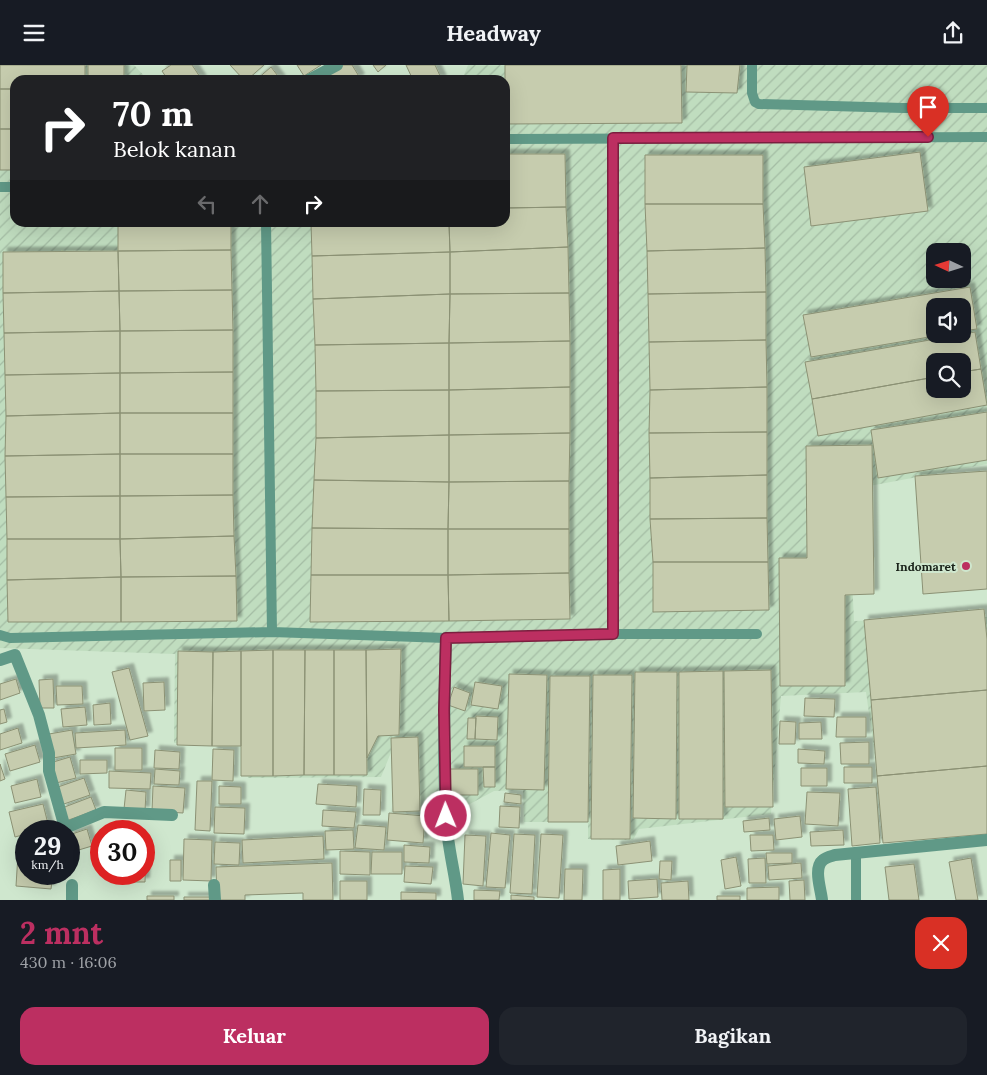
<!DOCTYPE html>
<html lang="id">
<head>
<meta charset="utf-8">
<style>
  :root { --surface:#171b24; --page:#20242c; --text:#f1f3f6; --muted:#9ea1a6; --accent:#bc2f61 }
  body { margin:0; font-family:Lora,serif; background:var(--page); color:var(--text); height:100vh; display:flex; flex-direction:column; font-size:19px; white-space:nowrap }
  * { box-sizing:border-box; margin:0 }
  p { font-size:16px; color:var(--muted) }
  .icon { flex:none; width:28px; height:28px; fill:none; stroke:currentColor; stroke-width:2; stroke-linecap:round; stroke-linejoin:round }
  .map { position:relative; height:835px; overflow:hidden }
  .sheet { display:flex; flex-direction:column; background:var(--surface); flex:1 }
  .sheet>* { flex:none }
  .top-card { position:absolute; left:10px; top:10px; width:500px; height:152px; border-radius:15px; box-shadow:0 5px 20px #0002; background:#202124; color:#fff; overflow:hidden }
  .needle { width:32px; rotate:274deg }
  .buttons { position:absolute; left:926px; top:178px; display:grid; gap:10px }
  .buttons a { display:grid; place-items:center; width:45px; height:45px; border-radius:10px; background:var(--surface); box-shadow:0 5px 20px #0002; font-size:25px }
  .speed { position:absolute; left:15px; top:755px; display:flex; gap:10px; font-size:25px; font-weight:700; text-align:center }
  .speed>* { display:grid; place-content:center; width:65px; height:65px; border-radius:50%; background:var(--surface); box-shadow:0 5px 20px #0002; line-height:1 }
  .speed small { font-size:12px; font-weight:400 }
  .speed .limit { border:8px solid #d22; background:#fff; color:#111 }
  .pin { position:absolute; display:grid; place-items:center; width:42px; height:42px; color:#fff; margin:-51px -21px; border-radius:50% 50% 50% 0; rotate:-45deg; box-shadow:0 0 5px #0007 }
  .pin .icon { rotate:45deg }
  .me { position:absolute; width:55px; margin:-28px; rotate:359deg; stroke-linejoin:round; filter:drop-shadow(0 0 4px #0008) }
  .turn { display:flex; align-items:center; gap:18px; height:105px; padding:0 20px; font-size:22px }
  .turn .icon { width:65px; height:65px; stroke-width:2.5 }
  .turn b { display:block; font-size:35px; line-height:42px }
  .lanes { display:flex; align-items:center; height:48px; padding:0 20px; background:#0003; justify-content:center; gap:25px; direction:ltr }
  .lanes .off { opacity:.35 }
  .round { display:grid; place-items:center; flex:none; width:52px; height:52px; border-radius:15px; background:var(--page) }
  .summary { display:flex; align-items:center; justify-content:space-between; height:85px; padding:0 20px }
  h1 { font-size:30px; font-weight:800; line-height:38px; color:var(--accent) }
  .button { display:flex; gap:10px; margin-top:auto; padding:10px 20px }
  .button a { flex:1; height:58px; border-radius:15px; background:var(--accent); color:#fff; font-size:20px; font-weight:800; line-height:58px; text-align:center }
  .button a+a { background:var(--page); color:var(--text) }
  header { display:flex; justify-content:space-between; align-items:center; height:65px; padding:0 20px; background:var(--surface); font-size:22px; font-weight:800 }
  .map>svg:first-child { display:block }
  .industrial { fill:url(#industrial-furrows); fill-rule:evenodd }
  .building { fill:#c6ccae; stroke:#8b9174; filter:url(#shadow) }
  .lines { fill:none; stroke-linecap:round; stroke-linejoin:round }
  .service { stroke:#609987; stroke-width:10 }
  .minor { stroke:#609987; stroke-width:12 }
  .route-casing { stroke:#7a1f3f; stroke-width:12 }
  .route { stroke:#bc2f61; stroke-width:9 }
  .poi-dot { fill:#bc2f61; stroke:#cfe7ce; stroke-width:2 }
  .labels { text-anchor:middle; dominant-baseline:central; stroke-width:4; stroke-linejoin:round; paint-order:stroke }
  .poi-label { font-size:12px; font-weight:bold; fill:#1a231a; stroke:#cfe7ce; text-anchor:end }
</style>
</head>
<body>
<header><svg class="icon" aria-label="menu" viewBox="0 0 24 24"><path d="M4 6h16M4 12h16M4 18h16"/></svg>Headway<svg class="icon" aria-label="share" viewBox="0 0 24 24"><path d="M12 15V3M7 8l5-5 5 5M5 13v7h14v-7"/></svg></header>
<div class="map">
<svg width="987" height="835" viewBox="0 0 987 835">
  <defs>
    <pattern id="industrial-furrows" width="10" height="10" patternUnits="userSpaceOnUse" patternTransform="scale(1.25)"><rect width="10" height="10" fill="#c0ddbf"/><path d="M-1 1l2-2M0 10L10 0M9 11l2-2" fill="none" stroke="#a4bda4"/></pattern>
    <filter id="shadow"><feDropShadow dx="4.5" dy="-4.5" stdDeviation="1" flood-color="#0004"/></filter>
  </defs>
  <rect width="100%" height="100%" fill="#cfe7ce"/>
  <!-- industrial -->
  <path class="industrial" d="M0,0H134L148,15H15V158H505V15H462L468,0H987V399L848,425L854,556L987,552V768L887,777L866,627L781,631L771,749L639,764L633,775L588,774V757H524L523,725L494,726L466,741L406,746L392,685L381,712L248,713L245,681L174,678L175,589L0,583ZM935,186H962V214H935ZM935,241H962V269H935ZM935,296H962V324H935Z"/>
  <!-- building -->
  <path class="building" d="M0,0H85V15H15V24H0Z
    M88,0H124V15H88Z
    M171,0H192L202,15H168L162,6Z
    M230,0H264L247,15H244Z
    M297,0H321L304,11Z
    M341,0H352L360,13L357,15H321Z
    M373,0H386L378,7Z
    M406,0H435L442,15H413Z
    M505,0H681L682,58L505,59Z
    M687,0H740L737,28L686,27Z
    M271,2L281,15H256Z
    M0,24H15V64H0Z
    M0,64H15V105H0Z
    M920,87L928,146L811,161L804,102Z
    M505,89H565L566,142L505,143Z
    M645,90H763V139H645Z
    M645,139H763L765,183L647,186Z
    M566,142L568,182L450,187L449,158H505V143Z
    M118,158H231V185L118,186Z
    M311,158H449L450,187L312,191Z
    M568,182L569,228L450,229V187Z
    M765,183L766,227L648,229L647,186Z
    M231,185L232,225L119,226L118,186Z
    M118,186L119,226L3,228V187Z
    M450,187V229L313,234L312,191Z
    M970,222L977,264L962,266V241H935V269H947L811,292L803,250Z
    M232,225L233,265L120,266L119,226Z
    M119,226L120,266L4,268L3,228Z
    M766,227V275L649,277L648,229Z
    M569,228L570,276L449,278L450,229Z
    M450,229L449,278L315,280L313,234Z
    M233,265V307L120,308V266Z
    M120,266V308L5,310L4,268Z
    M975,267L981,304L962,307V296H935V312L812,334L805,297Z
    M766,275L767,322L650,325L649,277Z
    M570,276V322L449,325V278Z
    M449,278V325L316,326L315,280Z
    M981,304L987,340L818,371L812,334L935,312V324H962V307Z
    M233,307V348H120V308Z
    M120,308V348L6,351L5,310Z
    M570,322V368L449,370V325Z
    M767,322V367L649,368L650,325Z
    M449,325V370L316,373V326Z
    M987,347V395L878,413L871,365Z
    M120,348V389L5,391L6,351Z
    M120,348H233V389H120Z
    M767,367V410L650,413L649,368Z
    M570,368L569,416L449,417V370Z
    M449,370V417L314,415L316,373Z
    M872,380L874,529L845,530V621H780L779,493H807L806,381Z
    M120,389V431L6,432L5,391Z
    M120,389H233V430L120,431Z
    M987,406V524L923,529L915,411Z
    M767,410V453L650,454V413Z
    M314,415L449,417L448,464L312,463Z
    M569,416V464H448L449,417Z
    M233,430L234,471L120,474V431Z
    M120,431V474H7L6,432Z
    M767,453L768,497H653L650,454Z
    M312,463L448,464V510H311Z
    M448,464H569V508L448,510Z
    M234,471L236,511L121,512L120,474Z
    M7,474H120L121,512L7,515Z
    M653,497H768L769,545L653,547Z
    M569,508L570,554L449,556L448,510Z
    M311,510H448L449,556L310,557Z
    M236,511L237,556L121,557V512Z
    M121,512V557H8L7,515Z
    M984,544L987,574V625L871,635L864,555Z
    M401,584L399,670L378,671L367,693L366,585Z
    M273,585V711H241V586Z
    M273,585H305L304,710L273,711Z
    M305,585H334V710H304Z
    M334,585H366L367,710H334Z
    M178,586L213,587L212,681L177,680Z
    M241,586V681H212L213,587Z
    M129,603L148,671L130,675L112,607Z
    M771,605L773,742H725L724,606Z
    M723,606V754H679V607Z
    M635,607H677L676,754L633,753Z
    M509,609L547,610L544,725L506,724Z
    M593,610H632L630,774H591Z
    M550,611H590L588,757H548Z
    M16,614L20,628L0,635V619Z
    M53,614L54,643H40L39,615Z
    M164,617L165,645L144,646L143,618Z
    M475,617L502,621L498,644L471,640Z
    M56,621H82L83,639L57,640Z
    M454,622L470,628L465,646L448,640Z
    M987,625V701L877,711L871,635Z
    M805,633L835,634L834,652L804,651Z
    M110,638L111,659L94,660L93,640Z
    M85,642L87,660L63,662L61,644Z
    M4,644L7,657L0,659V645Z
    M476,651L498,652L497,675L475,674Z
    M837,652H866V672H836Z
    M468,653H476L475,674H467Z
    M780,656L796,657L795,679H779Z
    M821,657L822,674H799V658Z
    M18,663L22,678L0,685V669Z
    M72,665L76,689L53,693L49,669Z
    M125,665L126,680L76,683L75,668Z
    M418,672L420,746L393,747L391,673Z
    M869,677V699H841L840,678Z
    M35,680L40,697L10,706L5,689Z
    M464,681H495V702H464Z
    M115,683H142V705H115Z
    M213,684L234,685L233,716L212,715Z
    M798,684L825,686L824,699L798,698Z
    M155,685L180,687L179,704L154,703Z
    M70,692L76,713L56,718L50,698Z
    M80,695H107V708L80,709Z
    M0,699L5,714L0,716Z
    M987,701V769L883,778L877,711Z
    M483,702H495V722H484Z
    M844,702H872V718H844Z
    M801,703H827V721H801Z
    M155,704L180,706L179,720L154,719Z
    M450,704H478V730H450Z
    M109,706L151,708L150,724L109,723Z
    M84,713L90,730L61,740L55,723Z
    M37,714L41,732L15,738L11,721Z
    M197,716H212L210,766L195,765Z
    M318,719L357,721L356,742L316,739Z
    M153,721L185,723L183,748L152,746Z
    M219,721L241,722V739H219Z
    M876,722L880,778L852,781L848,724Z
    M364,724L381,725L380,750H363Z
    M126,725L146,727L145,746L124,744Z
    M807,727L840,728L838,761L805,759Z
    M505,728L521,730V739L504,737Z
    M91,732L96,745L66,756L62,743Z
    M43,739L49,763L36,766H26V769L15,772L9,747Z
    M500,741L520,742L519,763L499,762Z
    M215,742L245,743L244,769L214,768Z
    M323,745L356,747L354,763L322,761Z
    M389,748L425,751L423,778L387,775Z
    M800,751L802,772L776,775L774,754Z
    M769,753L770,765L744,767L743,756Z
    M358,760L386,762L384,785L355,783Z
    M87,764L92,781L72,787L69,770Z
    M353,765L354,784L326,785L325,766Z
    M843,765L844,780L811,781L810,767Z
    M491,768L510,770L505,823L486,822Z
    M514,769L535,770L532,829L510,828Z
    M541,769L563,770L559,833L537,832Z
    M465,770L486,771L483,821L463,819Z
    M750,770H773L774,785L751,786Z
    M323,771L324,794L243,798L242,775Z
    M184,774L212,775L211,816L183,815Z
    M650,776L652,796L618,800L616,781Z
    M215,777L240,778L239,800L214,799Z
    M404,780L430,782L429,798L404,797Z
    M340,786L370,787V810L340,809Z
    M372,787H402V809H371Z
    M766,788H792V798L767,799Z
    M18,789L26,790V809H53L51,824L16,821Z
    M144,791H146L145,817H116V809H144Z
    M736,792L741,821L725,824L721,795Z
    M765,793L766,818H749L748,794Z
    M971,793L978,835H956L949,797Z
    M170,795H181V816H170Z
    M660,796H672L671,815L659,814Z
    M332,798L333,835H303V828L245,830V835H217L216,802Z
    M801,798L802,813L769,815L768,801Z
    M914,799L919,835H889L885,802Z
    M405,801L433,802L431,819L404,817Z
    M565,804H583L582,835H564Z
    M620,804V835H603V805Z
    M657,814L658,832L629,834L628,816Z
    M804,815L805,835H790L789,816Z
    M340,816H367V835H340Z
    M688,816L689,835H662L661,818Z
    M779,822V835H747V823Z
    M474,825L500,826L499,835H474Z
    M401,827L436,828V835H401Z
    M511,830L534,832V835H511Z
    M147,831H174V835H147Z
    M717,831H740V835H717Z
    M184,832H210V835H184Z"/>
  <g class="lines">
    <!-- service -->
    <path class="service" d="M752,0V28L755,37L759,39L903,43H987
      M613,73V569
      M505,74L987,72
      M0,122H15
      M266,158L272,567
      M0,570L10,573L272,567L446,573L613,569H757
      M856,787V835"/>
    <!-- minor -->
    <path class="minor" d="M309,15L337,0
      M446,573C444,632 443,693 446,752C447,780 455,807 458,835
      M0,595L15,590L39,650L49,688V706L65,763L104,747L172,750
      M214,820L215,835
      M72,835V820
      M822,835C821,824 813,803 823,795C826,792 832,791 835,790L987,775"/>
  </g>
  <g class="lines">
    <defs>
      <path id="route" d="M446,751L444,645L446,573L613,569V73L928,72"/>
    </defs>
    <!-- route casing -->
    <use href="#route" class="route-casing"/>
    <!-- route -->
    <use href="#route" class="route"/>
  </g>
  <!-- markers -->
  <circle class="poi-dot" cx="966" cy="501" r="5"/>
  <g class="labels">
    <!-- poi labels -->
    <g class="poi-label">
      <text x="956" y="501">Indomaret</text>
    </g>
  </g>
</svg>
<div class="buttons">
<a><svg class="needle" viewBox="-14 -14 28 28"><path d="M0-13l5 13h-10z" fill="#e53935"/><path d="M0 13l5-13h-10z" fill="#9ea1a6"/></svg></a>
<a><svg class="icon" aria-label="sound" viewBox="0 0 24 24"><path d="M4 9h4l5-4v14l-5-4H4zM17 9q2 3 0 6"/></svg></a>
<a><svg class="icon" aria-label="search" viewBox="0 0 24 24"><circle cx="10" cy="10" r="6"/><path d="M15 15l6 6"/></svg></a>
</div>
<div class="speed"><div>29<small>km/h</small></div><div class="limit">30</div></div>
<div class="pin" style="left:928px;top:72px;background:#d93025"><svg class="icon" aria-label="arrive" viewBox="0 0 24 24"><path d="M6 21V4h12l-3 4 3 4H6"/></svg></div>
<svg class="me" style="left:446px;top:751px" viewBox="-20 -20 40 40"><circle r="17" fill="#bc2f61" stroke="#fff" stroke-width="3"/><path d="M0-11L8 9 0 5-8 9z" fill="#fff"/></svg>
<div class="top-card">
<div class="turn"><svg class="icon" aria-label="right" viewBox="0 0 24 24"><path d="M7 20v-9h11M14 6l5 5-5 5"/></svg><div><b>70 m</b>Belok kanan</div></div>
<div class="lanes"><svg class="icon off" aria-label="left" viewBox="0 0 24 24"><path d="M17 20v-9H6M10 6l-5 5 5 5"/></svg><svg class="icon off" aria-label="ahead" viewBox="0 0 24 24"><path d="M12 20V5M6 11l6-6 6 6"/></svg><svg class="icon" aria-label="right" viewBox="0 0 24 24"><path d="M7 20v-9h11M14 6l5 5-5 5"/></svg></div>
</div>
</div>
<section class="sheet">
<div class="summary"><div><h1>2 mnt</h1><p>430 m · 16:06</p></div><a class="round" style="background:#d93025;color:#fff"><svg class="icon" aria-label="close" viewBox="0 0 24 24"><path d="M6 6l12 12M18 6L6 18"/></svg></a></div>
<div class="button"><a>Keluar</a><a>Bagikan</a></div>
</section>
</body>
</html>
